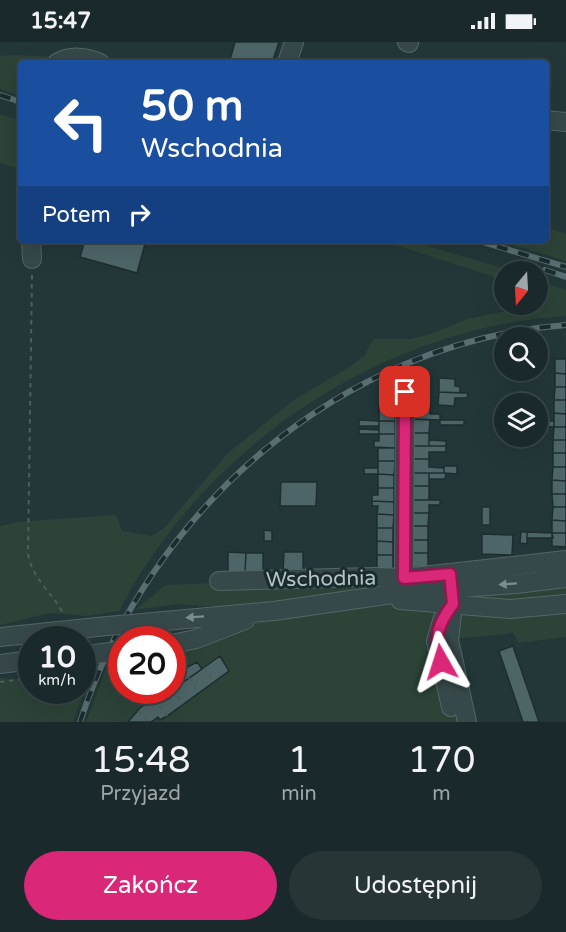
<!DOCTYPE html>
<html lang="pl">
<head>
<meta charset="utf-8">
<style>
  :root { --surface:#1a292b; --page:#273537; --text:#f1f3f6; --muted:#9fa6a9; --line:#384547; --accent:#db2777 }
  body { margin:0; font-family:"Varela Round",sans-serif; background:var(--page); color:var(--text); height:100vh; display:flex; flex-direction:column; font-size:22px; white-space:nowrap }
  * { box-sizing:border-box; margin:0 }
  p { font-size:20px; color:var(--muted) }
  .icon { flex:none; width:33px; height:33px; fill:none; stroke:currentColor; stroke-width:2; stroke-linecap:round; stroke-linejoin:round }
  .map { position:relative; height:680px; overflow:hidden }
  .side { display:flex; flex-direction:column; background:var(--surface); flex:1 }
  .side>* { flex:none }
  .guide { position:absolute; left:18px; top:18px; width:531px; height:183px; border-radius:6px; box-shadow:0 6px 24px #0002,0 0 0 2px var(--line); background:#1a4fa0; color:#fff; overflow:hidden }
  .needle { width:39px; rotate:198deg }
  .fabs { position:absolute; left:494px; top:219px; display:grid; gap:12px }
  .fabs a { display:grid; place-items:center; width:54px; height:54px; border-radius:50%; background:var(--surface); box-shadow:0 6px 24px #0002,0 0 0 2px var(--line); font-size:30px }
  .speed { position:absolute; left:18px; top:584px; display:flex; gap:12px; font-size:30px; font-weight:700; text-align:center }
  .speed>* { display:grid; place-content:center; width:78px; height:78px; border-radius:50%; background:var(--surface); box-shadow:0 6px 24px #0002,0 0 0 2px var(--line); line-height:1 }
  .speed small { font-size:15px; font-weight:400 }
  .speed .limit { border:9px solid #d22; background:#fff; color:#111 }
  .pin { position:absolute; display:grid; place-items:center; width:51px; height:51px; color:#fff; margin:-26px; border-radius:12px; box-shadow:0 3px 9px #0006 }
  .me { position:absolute; width:66px; margin:-33px; rotate:354deg; stroke-linejoin:round; filter:drop-shadow(0 0 4px #0008) }
  .turn { display:flex; align-items:center; gap:21px; height:126px; padding:0 24px; font-size:27px }
  .turn .icon { width:78px; height:78px; stroke-width:2.5 }
  .turn b { display:block; font-size:42px; line-height:51px }
  .then { display:flex; align-items:center; height:57px; padding:0 24px; background:#0003; gap:12px; font-size:22px }
  .eta { display:flex; justify-content:space-evenly; align-items:center; height:102px; text-align:center }
  .eta b { font-size:36px; font-weight:600; line-height:42px }
  .primary-button { display:flex; gap:12px; margin-top:auto; padding:12px 24px }
  .primary-button a { flex:1; height:69px; border-radius:36px; background:var(--accent); color:#fff; font-size:24px; font-weight:600; line-height:69px; text-align:center }
  .primary-button a+a { background:var(--page); color:var(--text) }
  .status { display:flex; justify-content:space-between; align-items:center; height:42px; padding:0 30px; background:var(--surface); direction:ltr }
  .status svg { height:16px; fill:currentColor }
  .map>svg:first-child { display:block }
  .green { fill:#2d4337 }
  .building { fill:#4e6567; stroke:#1e2e30; stroke-width:1.5 }
  .lines { fill:none; stroke-linecap:round; stroke-linejoin:round }
  .minor-casing { stroke:#546667; stroke-width:20 }
  .path { stroke:#4b6058; stroke-width:2; stroke-dasharray:4.5 4.5; stroke-linecap:butt }
  .minor { stroke:#364849; stroke-width:18 }
  .rail-casing { stroke:#586e70; stroke-width:6 }
  .rail { stroke:#1c2c2e; stroke-width:4; stroke-dasharray:11; stroke-linecap:butt }
  .minor-bridge-casing { stroke:#546667; stroke-width:20; stroke-linecap:butt }
  .minor-bridge { stroke:#364849; stroke-width:18 }
  .oneway { fill:#7a8c8d }
  .route-casing { stroke:#8e194d; stroke-width:15 }
  .route { stroke:#db2777; stroke-width:10 }
  .labels { text-anchor:middle; dominant-baseline:central; stroke-width:6; stroke-linejoin:round; paint-order:stroke }
  .street-label { font-size:21px; fill:#b1c3c5; stroke:#1c2c2e }
</style>
</head>
<body>
<div class="status"><b>15:47</b><svg viewBox="0 0 49 12"><path d="M0 12V9h3v3zM5 12V6h3v6zM10 12V3h3v9zM15 12V0h3v12zM26 1h20v11H26zM47 4h2v5h-2z"/></svg></div>
<div class="map">
<svg width="566" height="680" viewBox="0 0 566 680">
  <rect width="100%" height="100%" fill="#233739"/>
  <!-- green -->
  <path class="green" d="M12,13L70,15L100,21H21V54L0,47V14Z
    M0,72L21,79V127L0,121Z
    M546,185L566,192V219L497,198H546Z
    M380,198H408L513,229L504,230V238Z
    M537,238L566,248V274C380,286 204,405 119,569L87,574L50,571L0,583V484L19,480L113,473L117,474L122,489L151,494L164,486L228,411L294,358L351,324L365,313L373,297H410L430,292L468,277L541,262L543,257L537,252Z
    M375,535L394,551L566,562V595L518,601L514,591L455,597L461,680H86L107,624L121,623L122,648H172L173,609L272,569L177,562L135,568L166,543Z
    M566,542V554C536,557 491,565 463,554Z
    M93,625L73,680H0V636L31,638L32,648H82L83,626Z"/>
  <!-- building -->
  <path class="building" d="M235,0H279L272,21H229Z
    M85,198H130L145,202L137,231L80,215Z
    M555,317H566V332L555,331Z
    M555,331L566,332V345H555Z
    M439,336L455,337V344L460,345V351L439,350Z
    M555,345H566V358H554Z
    M439,350L468,351L467,356H455L454,364L438,363Z
    M554,358H566V372L554,371Z
    M414,363H430V372H440V378L414,377Z
    M379,365H396L395,379H379Z
    M554,371L566,372V385H554Z
    M414,377L430,378L429,391H413Z
    M359,378L379,379V384H359Z
    M440,378H464V383H440Z
    M379,379H395V392H379Z
    M537,379H554V385L537,384Z
    M554,385H566V398H553Z
    M359,387L379,388V392H359Z
    M413,391H429V404H413Z
    M379,392H395V406L374,405V399H379Z
    M429,398L446,399V404H429Z
    M553,398H566V411H553Z
    M413,404H446V410H429V417H413Z
    M378,406H395V419H378Z
    M553,411H566V425H553Z
    M413,417H429V425L444,426V431H413Z
    M378,419H395L394,433L378,432Z
    M444,424H457V432L444,431Z
    M553,425H566V439L552,438Z
    M364,426H378V432H364Z
    M413,431H429V444H413Z
    M429,431H446L445,437H429Z
    M378,432L394,433V446H378Z
    M552,438L566,439V452H552Z
    M281,440H317L316,464H280Z
    M413,444H429V458H412Z
    M378,446H394V460L372,459V453H378Z
    M552,452H566V465H553Z
    M412,458H440V463H429V471H412Z
    M372,459L394,460V473L377,472L378,464H372Z
    M482,465H490V483H482Z
    M553,465H566V479L552,478Z
    M412,471H429L428,484H412Z
    M377,472L394,473L393,486H377Z
    M552,478L566,479V491H552Z
    M412,484H428V498H412Z
    M377,486H393V500L377,499Z
    M264,488L272,489V499H264Z
    M521,490H527V502L520,501Z
    M527,490L552,491L553,496H527Z
    M552,491H566V505L552,504Z
    M482,492L513,493L512,513L482,512Z
    M412,498H428V511H412Z
    M377,499L393,500V513H377Z
    M228,510L246,511L245,531L228,530Z
    M284,510H303V530L283,529Z
    M246,511H263V531H245Z
    M412,511H428V526L412,525Z
    M377,513H393V527H377Z
    M513,604L515,610L539,680H523L499,609Z
    M220,614L229,629L167,674L160,678L158,675L151,680H128L140,666L165,648H172L173,642L175,646Z
    M197,620L202,627L175,646L172,633Z"/>
  <g class="lines">
    <defs>
      <path id="minor" d="M407,0L409,1
        M57,21C71,12 86,15 100,21
        M287,21L294,0
        M546,78L566,80
        M31,198L32,217
        M404,536L405,350
        M219,539L375,535L404,536L566,518
        M452,551L453,563L449,598L467,680
        M400,558L510,567L566,562
        M443,576L436,599L451,665
        M132,582L274,569L413,549L516,542L566,536
        M0,595L107,584
        M172,602L196,597L245,578
        M0,622L32,618"/>
    </defs>
    <!-- minor casing -->
    <use href="#minor" class="minor-casing"/>
    <!-- path -->
    <path class="path" d="M32,233L28,512C32,537 53,551 64,573
      M204,626L214,640
      M189,636L199,651
      M0,640L32,636
      M172,647L183,662
      M154,656L167,674
      M138,669L149,680"/>
    <!-- minor -->
    <use href="#minor" class="minor"/>
    <defs>
      <path id="rail" d="M0,53L21,60
        M476,198L566,225
        M545,228L566,235
        M80,680C149,468 340,300 566,283"/>
    </defs>
    <!-- rail casing -->
    <use href="#rail" class="rail-casing"/>
    <!-- rail -->
    <use href="#rail" class="rail"/>
    <defs>
      <path id="minor-bridge" d="M107,584L132,582
        M94,612L118,609"/>
    </defs>
    <!-- minor-bridge casing -->
    <use href="#minor-bridge" class="minor-bridge-casing"/>
    <!-- minor-bridge -->
    <use href="#minor-bridge" class="minor-bridge"/>
  </g>
  <!-- one-way arrows -->
  <defs><path id="oneway-solid" d="M-6-.8H1V-3.2L6.5 0L1 3.2V.8H-6Z" transform="scale(1.5)"/></defs>
  <g class="oneway">
    <use href="#oneway-solid" transform="translate(508 542) rotate(176)"/>
    <use href="#oneway-solid" transform="translate(195 575) rotate(176)"/>
  </g>
  <g class="lines">
    <defs>
      <path id="route" d="M405,350L404,536L450,532L453,562C436,585 435,593 441,620"/>
    </defs>
    <!-- route casing -->
    <use href="#route" class="route-casing"/>
    <!-- route -->
    <use href="#route" class="route"/>
  </g>
  <g class="labels">
    <!-- street labels -->
    <g class="street-label">
      <text transform="translate(321 537) rotate(-1)">Wschodnia</text>
    </g>
  </g>
</svg>
<div class="fabs">
<a><svg class="needle" viewBox="-14 -14 28 28"><path d="M0-13l5 13h-10z" fill="#e53935"/><path d="M0 13l5-13h-10z" fill="#9fa6a9"/></svg></a>
<a><svg class="icon" aria-label="search" viewBox="0 0 24 24"><circle cx="10" cy="10" r="6"/><path d="M15 15l6 6"/></svg></a>
<a><svg class="icon" aria-label="layers" viewBox="0 0 24 24"><path d="M12 4l9 5-9 5-9-5zM3 14l9 5 9-5"/></svg></a>
</div>
<div class="speed"><div>10<small>km/h</small></div><div class="limit">20</div></div>
<div class="pin" style="left:405px;top:350px;background:#d93025"><svg class="icon" aria-label="arrive" viewBox="0 0 24 24"><path d="M6 21V4h12l-3 4 3 4H6"/></svg></div>
<svg class="me" style="left:441px;top:620px" viewBox="-20 -20 40 40"><path d="M0-17L14 15 0 8-14 15z" fill="#db2777" stroke="#fff" stroke-width="4"/></svg>
<div class="guide">
<div class="turn"><svg class="icon" aria-label="left" viewBox="0 0 24 24"><path d="M17 20v-9H6M10 6l-5 5 5 5"/></svg><div><b>50 m</b>Wschodnia</div></div>
<div class="then">Potem<svg class="icon" aria-label="right" viewBox="0 0 24 24"><path d="M7 20v-9h11M14 6l5 5-5 5"/></svg></div>
</div>
</div>
<section class="side">
<div class="eta">
<div><b>15:48</b><p>Przyjazd</p></div>
<div><b>1</b><p>min</p></div>
<div><b>170</b><p>m</p></div>
</div>
<div class="primary-button"><a>Zakończ</a><a>Udostępnij</a></div>
</section>
</body>
</html>
